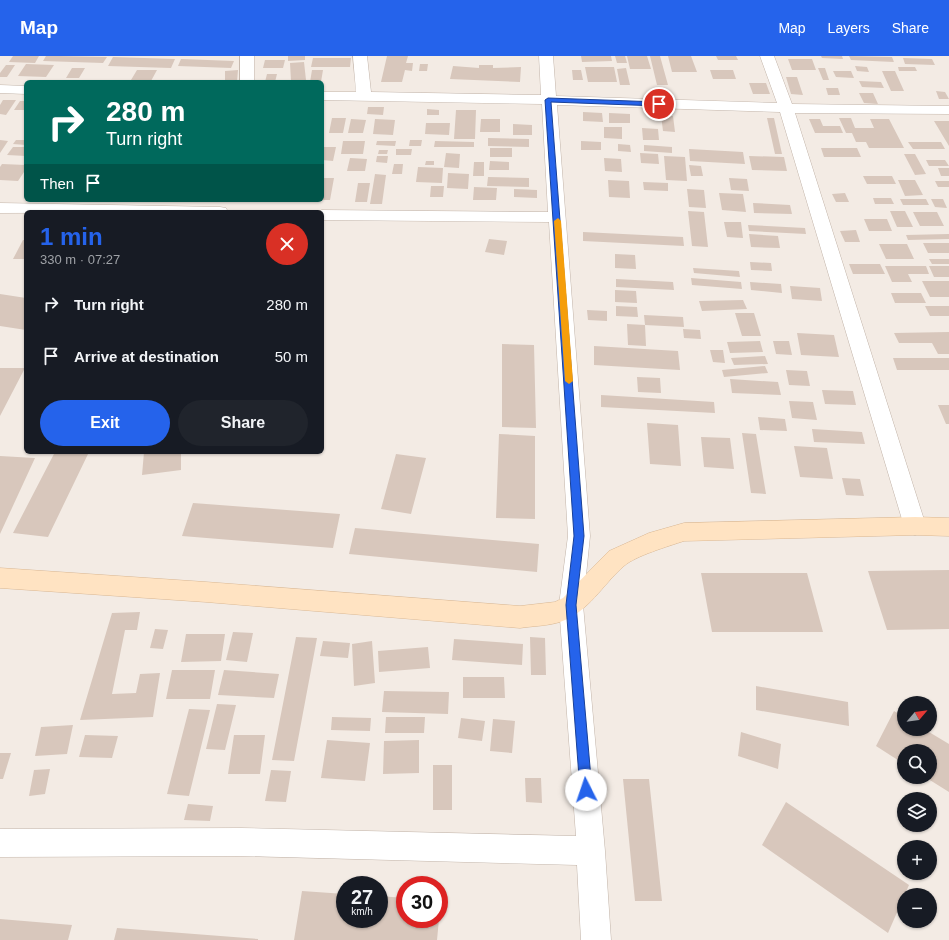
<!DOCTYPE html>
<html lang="en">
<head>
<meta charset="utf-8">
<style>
  :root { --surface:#171b24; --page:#20242c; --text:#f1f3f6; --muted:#9ea1a6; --accent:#2563eb }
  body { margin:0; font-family:Helvetica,sans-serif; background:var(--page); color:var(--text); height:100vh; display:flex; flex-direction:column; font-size:15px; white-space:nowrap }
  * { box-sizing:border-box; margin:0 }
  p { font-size:13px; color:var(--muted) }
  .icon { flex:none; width:22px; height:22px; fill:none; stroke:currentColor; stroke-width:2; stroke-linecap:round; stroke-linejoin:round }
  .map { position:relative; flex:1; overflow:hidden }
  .side { position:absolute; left:24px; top:154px; width:300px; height:244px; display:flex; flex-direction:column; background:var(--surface); border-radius:6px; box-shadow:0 1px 3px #0004 }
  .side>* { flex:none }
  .hud { position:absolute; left:24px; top:24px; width:300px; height:122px; border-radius:6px; box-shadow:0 1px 3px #0004; background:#00695c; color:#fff; overflow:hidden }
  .needle { width:26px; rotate:61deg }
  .fabs { position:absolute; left:897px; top:640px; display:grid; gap:8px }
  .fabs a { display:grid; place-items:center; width:40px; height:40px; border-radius:50%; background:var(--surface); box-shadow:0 1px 3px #0004; font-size:20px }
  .speed { position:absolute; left:336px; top:820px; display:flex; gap:8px; font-size:20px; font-weight:700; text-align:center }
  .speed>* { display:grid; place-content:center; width:52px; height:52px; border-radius:50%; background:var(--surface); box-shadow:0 1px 3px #0004; line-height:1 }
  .speed small { font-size:10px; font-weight:400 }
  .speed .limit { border:6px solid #d22; background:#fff; color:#111 }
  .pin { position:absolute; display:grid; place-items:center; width:34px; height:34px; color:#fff; margin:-17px; border:2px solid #fff; border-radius:50%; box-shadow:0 1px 4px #0007 }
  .me { position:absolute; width:44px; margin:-22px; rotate:356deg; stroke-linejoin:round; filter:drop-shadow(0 0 3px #0008) }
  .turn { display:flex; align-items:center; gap:14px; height:84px; padding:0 16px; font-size:18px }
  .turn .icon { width:52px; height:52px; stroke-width:2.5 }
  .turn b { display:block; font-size:28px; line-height:34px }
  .then { display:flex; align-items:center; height:38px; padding:0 16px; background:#0003; gap:8px; font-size:15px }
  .round { display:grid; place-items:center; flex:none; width:42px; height:42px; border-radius:21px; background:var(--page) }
  .overview { display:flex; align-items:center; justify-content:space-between; height:68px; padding:0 16px }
  h1 { font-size:24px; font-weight:700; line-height:30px; color:var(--accent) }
  .button { display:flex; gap:8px; margin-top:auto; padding:8px 16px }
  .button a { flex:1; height:46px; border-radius:24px; background:var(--accent); color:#fff; font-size:16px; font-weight:700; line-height:46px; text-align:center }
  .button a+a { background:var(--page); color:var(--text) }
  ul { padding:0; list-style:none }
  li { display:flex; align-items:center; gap:12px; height:52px; padding:0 16px }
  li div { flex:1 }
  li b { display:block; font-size:15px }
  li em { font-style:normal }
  header { display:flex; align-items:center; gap:24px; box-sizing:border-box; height:56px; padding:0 20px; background:var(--accent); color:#fff }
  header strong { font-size:19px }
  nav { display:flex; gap:22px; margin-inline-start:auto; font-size:14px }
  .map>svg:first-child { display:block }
  .building { fill:#d8c7bc }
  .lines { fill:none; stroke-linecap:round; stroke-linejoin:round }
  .street-casing { stroke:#c2b4a9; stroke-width:1 }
  .secondary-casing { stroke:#d9b793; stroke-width:1 }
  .street { fill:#fff; fill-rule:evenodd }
  .secondary { fill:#ffe3c2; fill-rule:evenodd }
  .route { fill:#2563eb; stroke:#184099 }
  .slow { fill:#f59e0b }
</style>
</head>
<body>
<header>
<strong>Map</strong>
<nav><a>Map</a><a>Layers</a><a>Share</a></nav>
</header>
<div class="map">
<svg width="949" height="884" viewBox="0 0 949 884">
  <rect width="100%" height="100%" fill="#f3ebe4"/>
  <!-- building -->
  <path class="building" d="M13,0H39L35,7L9,6Z
    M46,0H59L107,1L103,7L43,5Z
    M288,0H305V4L288,5Z
    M387,0H408L406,7H413L412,15L405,14L402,26H381Z
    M581,0H611L612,5L582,6Z
    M615,0H625L627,7H617Z
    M627,0H647L651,13H630Z
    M650,0H660L668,29H657Z
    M668,0H691L697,16H672Z
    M716,0H736L738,4H718Z
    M821,0H842L843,3L822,2Z
    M849,0L892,1L894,6L851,4Z
    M113,1L175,3L171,12L108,10Z
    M313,2H351L350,11H311Z
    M903,2L932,3L935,9L905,8Z
    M181,3L234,5L231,12L178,10Z
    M788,3H812L816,14H792Z
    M265,4H285L283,12H263Z
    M304,6L306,24L291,25L290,7Z
    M26,8L54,9L46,21L18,20Z
    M420,8H428L427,15H419Z
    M6,9H15L7,21H0V17Z
    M479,9H493V12L521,11L520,26L450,23L453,10L479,12Z
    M855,10L867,11L869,16L857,15Z
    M585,11H614L617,26H588Z
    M898,11H915L917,15H899Z
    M72,12H85L79,22H66Z
    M626,12L630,29H620L617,13Z
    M818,12H825L829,24H823Z
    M137,14H157L151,25L131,24Z
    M238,14L237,26H225V15Z
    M312,14H323L321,26H310Z
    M572,14H581L583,24H573Z
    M710,14H733L736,23H713Z
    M833,15H851L854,22L836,21Z
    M882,15H895L904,35H891Z
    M267,18H277L275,26H265Z
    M786,21H797L803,39L791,38Z
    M859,25L881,26L884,32L862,31Z
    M749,27H766L770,38H753Z
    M826,32H838L840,39H828Z
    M936,35L945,36L949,43H939Z
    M859,37H873L878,48L864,47Z
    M3,44H16L6,59L0,58V49Z
    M20,45H26V54H14Z
    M368,51H384L383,59L367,58Z
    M427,53L439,54V59H427Z
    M456,54H476L475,83H454Z
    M583,56L602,57L603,66L583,65Z
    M609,57L630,58V67H609Z
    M661,59L673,60L675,76L663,75Z
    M332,62H346L343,77H329Z
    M767,62H774L782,98H775Z
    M839,62H851L855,72H874L870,63H889L904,92H869L866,86H856L852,77H846Z
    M351,63L366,64L363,77H348Z
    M375,63L395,64L393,79L373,78Z
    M481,63H500V76H480Z
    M809,63H820L823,70H840L843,77H815Z
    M934,65H949V90Z
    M426,67H450L449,79L425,78Z
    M513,68L532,69V79H513Z
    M604,71H622V83L604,82Z
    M642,72L658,73L659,84H643Z
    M488,82L529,83V91L488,90Z
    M0,84L8,85L0,97Z
    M16,84H26V89L13,88Z
    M410,84H422L421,90H409Z
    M343,85H365L363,98H341Z
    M377,85H396L395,90L376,89Z
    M435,85L474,86V91H434Z
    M581,85L601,86V94H581Z
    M908,86H941L945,93H913Z
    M618,88L630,89L631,96L618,95Z
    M644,89L672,91V97L644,95Z
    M13,91H26V100L7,99Z
    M322,91H336L333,105L322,104Z
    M490,92H512V101H490Z
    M821,92H857L861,101H824Z
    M396,93H412L411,99H396Z
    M689,93L743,96L745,108L690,105Z
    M379,94H388L387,98H378Z
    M446,97L460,98L459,112L444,111Z
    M640,97L658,98L659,108L641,107Z
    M904,98H915L926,118L915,119Z
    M377,100H388L387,107L376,106Z
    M664,100L685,101L687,125L666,124Z
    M749,100L784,101L787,115L752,114Z
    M350,102L367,103L365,115H347Z
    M604,102L621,103L622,116L605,115Z
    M926,104H945L949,110H929Z
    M426,105H434V109H425Z
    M490,105L509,106V114H489Z
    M474,106H484V120H473Z
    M2,108L26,109V113L18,125L0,124V111Z
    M394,108H403L402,118H392Z
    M689,109L701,110L703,120H691Z
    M418,111L443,112L442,127L416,126Z
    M938,112H949V120H941Z
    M448,117L469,118L468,133L447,132Z
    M375,118L386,119L382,148H370Z
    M863,120H892L896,128H867Z
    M488,121L529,122V131L487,130Z
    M322,122H334L330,144H322Z
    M729,122L747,123L749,135L731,134Z
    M608,124L629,125L630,142L609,141Z
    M898,124H915L923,139L905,140Z
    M935,125H949V131H938Z
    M643,126L668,127V135L644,134Z
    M358,127H370L367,146H355Z
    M431,130H444L443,141H430Z
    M474,131L497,132L496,144H473Z
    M514,133L537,134V142L514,141Z
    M687,133L704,134L706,152L689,151Z
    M719,137L743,138L746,156L722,154Z
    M845,137L849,146H836L832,138Z
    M873,142H891L894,148H875Z
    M900,143H926L929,149H903Z
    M931,143H943L947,152L935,151Z
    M753,147L790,149L792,158L754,157Z
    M688,155L704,156L708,191L692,190Z
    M890,155H905L913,171H897Z
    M913,156H937L944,170H920Z
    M864,163H887L892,175H869Z
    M724,166H741L743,182L727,181Z
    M748,169L805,172L806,178L749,175Z
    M856,174L860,186H845L840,175Z
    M583,176L683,181L684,190L583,185Z
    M749,178L778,180L780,192L751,191Z
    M949,178V183L908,184L906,179Z
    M489,183L507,185L504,199L485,196Z
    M23,184H26V203H13Z
    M923,187H949V197H928Z
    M879,188H907L914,203H886Z
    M615,198L635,199L636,213L615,212Z
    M929,203H949V208H932Z
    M750,206L771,207L772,215L751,214Z
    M849,208H880L885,218H853Z
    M885,210H926L929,218H908L912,226H892Z
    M929,210H949V221H934Z
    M693,212L739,215L740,221L694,217Z
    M691,222L741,226L742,233L692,229Z
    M616,223L673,226L674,234L616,231Z
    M922,225H949V241H930Z
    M750,226L781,228L782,237L751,234Z
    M790,230L820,232L822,245L792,243Z
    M615,234L636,235L637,247L615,246Z
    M891,237H921L926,247H895Z
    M0,238L26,242V274L0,270Z
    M743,244L747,253L702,255L699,245Z
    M616,250L637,251L638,261L616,260Z
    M925,250H949V260H930Z
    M587,254L607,255V265L588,264Z
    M735,257H754L761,280H742Z
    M644,259L683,261L684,271L645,269Z
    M627,268L645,269L646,290L628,289Z
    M683,273L700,274L701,283L684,282Z
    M949,276V298H938L932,287H899L894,277Z
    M797,277L834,279L839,301L801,299Z
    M760,285L763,296L730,297L727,286Z
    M773,285H789L792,299L776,298Z
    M502,288L534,289L536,372L502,371Z
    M594,290L678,295L680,314L594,309Z
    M710,294H723L725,307L713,306Z
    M765,300L768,308L734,309L731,302Z
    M893,302H949V314H897Z
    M765,310L768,317L724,321L722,314Z
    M0,312H25L0,360Z
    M786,314L807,315L810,330L789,329Z
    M637,321L660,322L661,337L638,336Z
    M730,323L778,326L781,339L732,337Z
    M822,334L853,335L856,349L825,348Z
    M601,339L714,346L715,357L601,351Z
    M789,345L813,346L817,364L792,362Z
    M938,349H949V368H946Z
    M758,361L785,363L787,375L760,374Z
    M647,367L678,369L681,410L650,408Z
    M812,373L862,376L865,388L814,386Z
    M742,377L756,378L766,438L751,437Z
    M499,378L535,380V463L496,462Z
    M701,381L730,382L734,413L704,411Z
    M794,390L827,392L833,423L800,421Z
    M55,396H89L48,481L13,477Z
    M144,396H181V414L142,419Z
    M396,398L426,402L411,458L381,453Z
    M0,400L35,402L0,478Z
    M842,422L860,423L864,440L846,439Z
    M193,447L340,458L333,492L182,480Z
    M355,472L539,488L537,516L349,498Z
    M949,514V573L887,574L868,515Z
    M701,517H807L823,576H712Z
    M140,556L137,574H125L112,638L136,637L140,618L160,617L153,661L80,664L112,557Z
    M155,573L168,574L163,593L150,592Z
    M233,576L253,577L247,606L226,604Z
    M186,578H225L221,605L181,606Z
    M296,581L317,582L294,705L272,704Z
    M530,581L545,582L546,619H531Z
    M454,583L523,588L522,609L452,604Z
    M323,585L350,587L348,602L320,600Z
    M372,585L375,627L354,630L352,588Z
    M428,591L430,612L379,616L378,595Z
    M172,614H215L210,643H166Z
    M224,614L279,618L274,642L218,639Z
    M463,621H504L505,642H463Z
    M756,630L848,646L849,670L756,654Z
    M384,635L449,636L448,658L382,656Z
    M217,648L236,649L225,694L206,693Z
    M189,653L210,654L189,740L167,738Z
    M894,655L904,661V673H924L949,688V736L925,721H930V695H904V708L876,690Z
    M332,661L371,662L370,675L331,674Z
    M386,661H425L424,677H385Z
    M461,662L485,665L482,685L458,682Z
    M493,663L515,665L512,697L490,695Z
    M73,669L67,698L35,700L41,671Z
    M741,676L781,688L778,713L738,700Z
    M85,679L118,680L112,702L79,701Z
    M234,679H265L260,718H228Z
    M327,684L370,687L365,725L321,722Z
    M419,684V717L383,718L384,685Z
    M0,697H11L3,723H0Z
    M433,709H452V754H433Z
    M50,713L45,738L29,740L34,714Z
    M271,714L291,715L286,746L265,745Z
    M525,722H541L542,747L526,746Z
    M623,723H649L662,845H635Z
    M786,746L909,829L888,877L762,789Z
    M188,748L213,750L210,765L184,764Z
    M302,835L345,838V863H379V840L405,842V863H439L437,884H294Z
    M0,863L72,869L68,884H0Z
    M117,872L258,883V884H114Z"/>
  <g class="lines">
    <defs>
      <path id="street" d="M240,0H254V26H240Z
        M353,0H367L371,36L541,39L539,0H553L556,40L777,47L760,0H774L792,48L949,50V58L795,57L926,470L923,477L915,479L907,477L904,470L780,56L557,49L590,480L583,549L605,795L611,884H581L577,809L241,800L0,801V773L241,772L576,780L559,549L568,480L549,166L322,164V156H316L322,154L548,156L542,48L322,44V36H356Z
        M0,29L26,30V38L0,37Z
        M0,147L220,151L226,152L228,156L0,157Z"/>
      <path id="secondary" d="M915,461L949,462V480L915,479L684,485C669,490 635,500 624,510C603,528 588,557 560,566C547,570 533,570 520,572L206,546L0,532V512L206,526L520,550L555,546L563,542L609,495L649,477L684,467Z"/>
    </defs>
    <!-- street casing -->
    <use href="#street" class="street-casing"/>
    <!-- secondary casing -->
    <use href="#secondary" class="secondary-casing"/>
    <!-- street -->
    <use href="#street" class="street"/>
    <!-- secondary -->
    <use href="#secondary" class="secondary"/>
  </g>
  <!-- route -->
  <path class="route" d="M548,42L659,46L662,48L659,50L551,46L584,480L576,549L592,734L590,738L586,739L582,738L580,734L566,549L574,480L545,44Z"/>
  <!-- slow -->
  <path class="slow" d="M558,162L561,165L573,325L569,328L565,325L554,165Z"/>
</svg>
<div class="fabs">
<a><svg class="needle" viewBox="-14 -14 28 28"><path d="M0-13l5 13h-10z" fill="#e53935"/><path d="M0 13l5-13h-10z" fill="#9ea1a6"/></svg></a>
<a><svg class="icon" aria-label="search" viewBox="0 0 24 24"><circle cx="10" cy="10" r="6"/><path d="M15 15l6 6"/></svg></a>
<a><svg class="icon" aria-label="layers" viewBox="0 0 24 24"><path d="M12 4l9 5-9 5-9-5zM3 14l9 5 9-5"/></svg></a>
<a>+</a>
<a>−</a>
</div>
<div class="speed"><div>27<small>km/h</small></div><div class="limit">30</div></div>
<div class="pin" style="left:659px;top:48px;background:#d93025"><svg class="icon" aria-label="arrive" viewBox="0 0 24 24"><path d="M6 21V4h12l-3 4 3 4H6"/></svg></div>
<svg class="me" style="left:586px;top:734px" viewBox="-20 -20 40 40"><circle r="19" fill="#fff"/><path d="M0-13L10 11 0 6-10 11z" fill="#2563eb"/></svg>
<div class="hud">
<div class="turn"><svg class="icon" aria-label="right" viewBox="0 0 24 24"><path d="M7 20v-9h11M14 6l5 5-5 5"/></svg><div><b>280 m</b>Turn right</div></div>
<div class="then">Then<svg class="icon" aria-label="arrive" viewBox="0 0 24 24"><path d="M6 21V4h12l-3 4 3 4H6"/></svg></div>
</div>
<section class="side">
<div class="overview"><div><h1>1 min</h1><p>330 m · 07:27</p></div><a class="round" style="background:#d93025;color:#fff"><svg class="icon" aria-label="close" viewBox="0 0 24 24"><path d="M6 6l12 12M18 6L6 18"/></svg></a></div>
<ul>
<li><svg class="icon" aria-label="right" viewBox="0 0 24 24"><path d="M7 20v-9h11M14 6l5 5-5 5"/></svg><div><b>Turn right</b></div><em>280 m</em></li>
<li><svg class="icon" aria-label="arrive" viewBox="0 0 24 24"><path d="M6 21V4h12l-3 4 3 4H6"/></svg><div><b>Arrive at destination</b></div><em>50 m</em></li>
</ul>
<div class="button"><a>Exit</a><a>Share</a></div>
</section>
</div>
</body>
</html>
